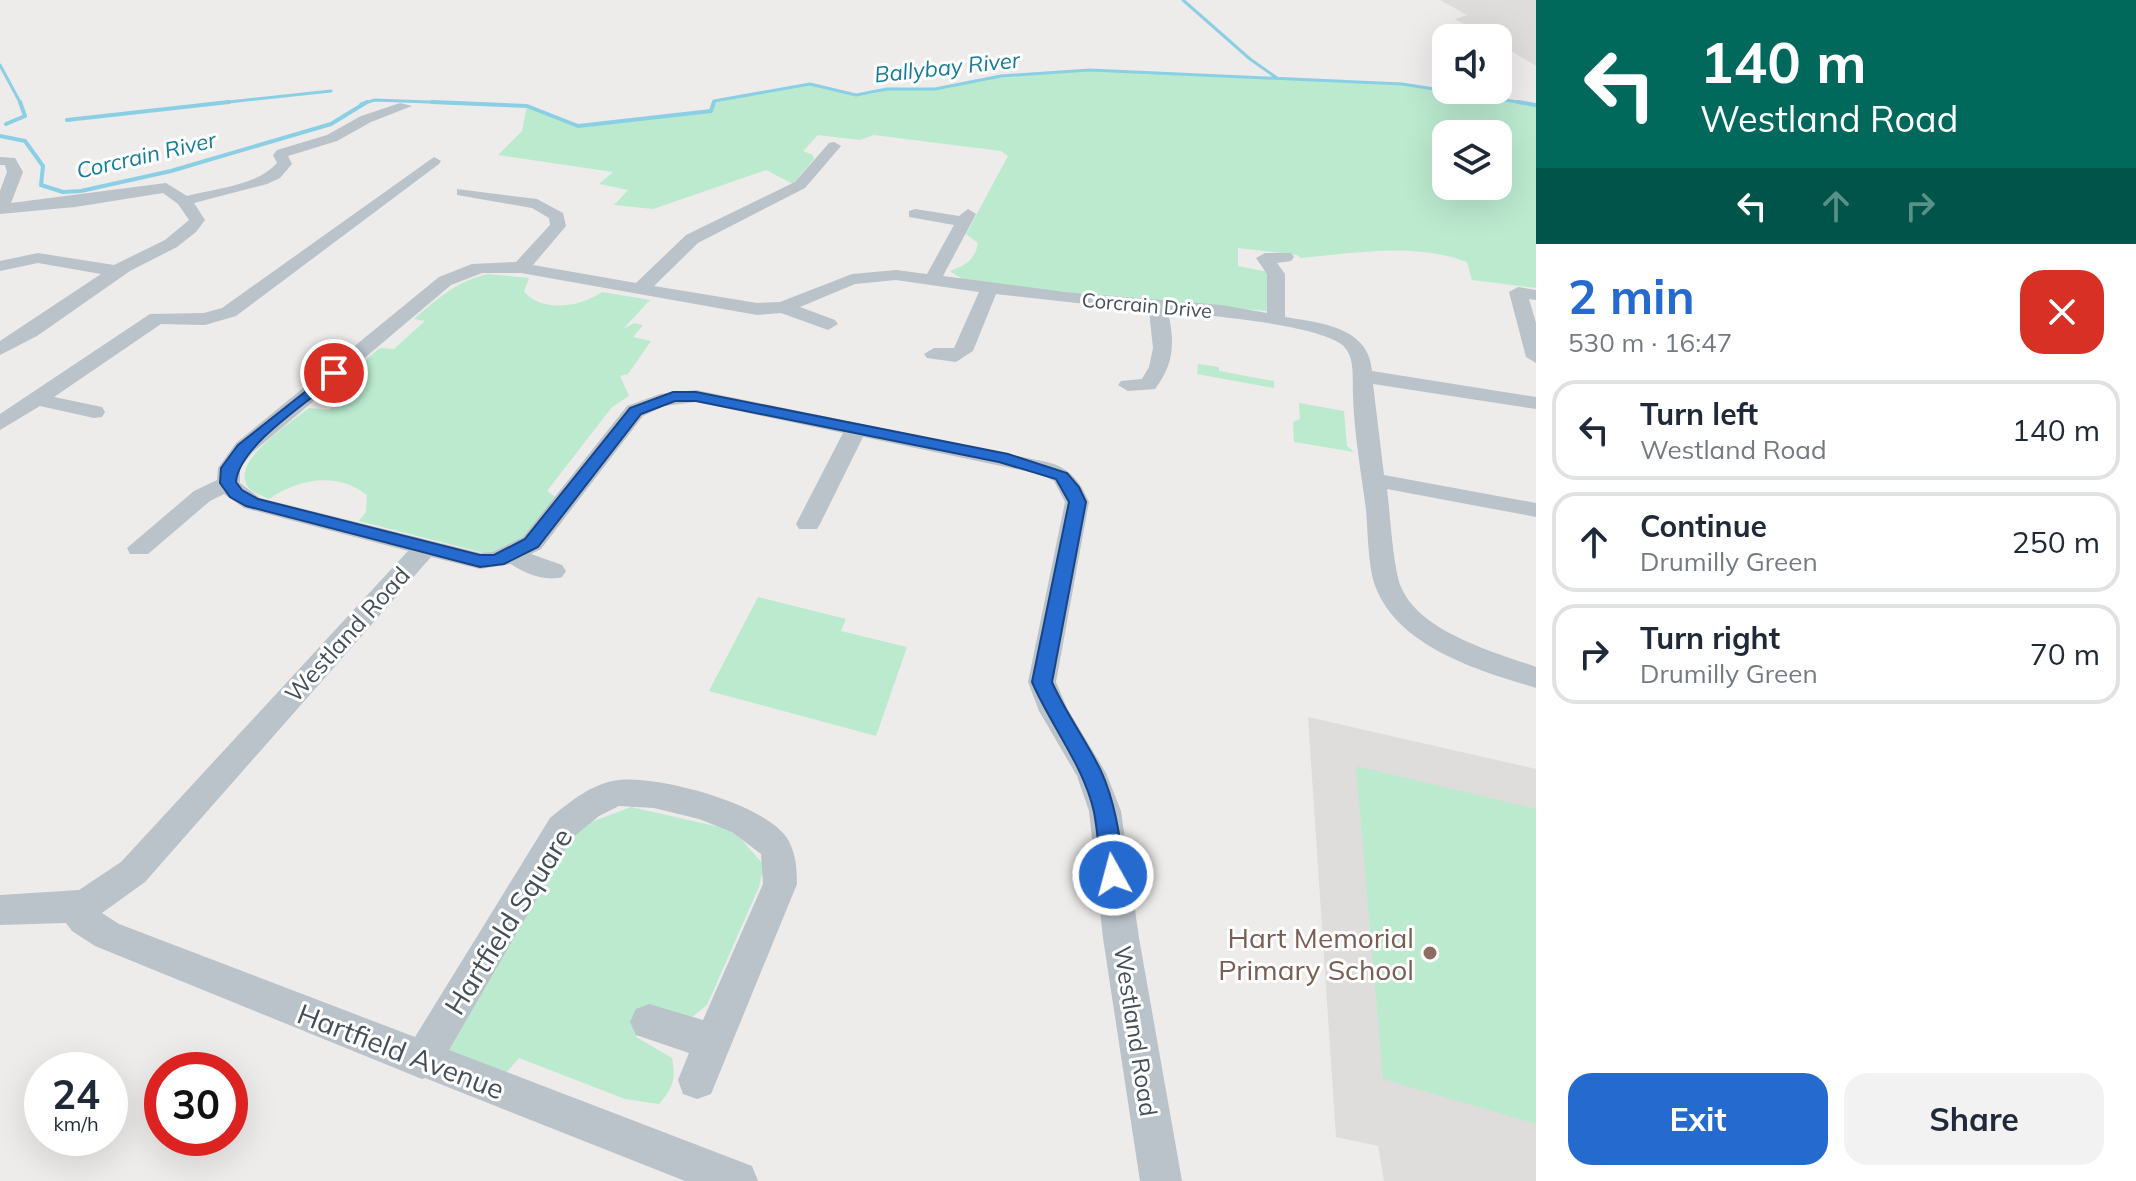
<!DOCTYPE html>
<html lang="en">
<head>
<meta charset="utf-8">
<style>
  :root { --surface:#fff; --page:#f2f2f3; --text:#1f2937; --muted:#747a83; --line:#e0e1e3; --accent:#256acf }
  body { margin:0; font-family:Mulish,sans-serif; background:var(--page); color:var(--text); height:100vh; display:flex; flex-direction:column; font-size:30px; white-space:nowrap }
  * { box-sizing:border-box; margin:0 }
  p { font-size:26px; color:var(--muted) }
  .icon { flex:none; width:44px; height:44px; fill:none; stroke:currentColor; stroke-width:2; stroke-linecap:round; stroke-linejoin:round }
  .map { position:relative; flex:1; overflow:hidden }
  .side { display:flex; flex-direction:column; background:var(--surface); width:600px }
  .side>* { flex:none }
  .top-card { background:#00695c; color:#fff; overflow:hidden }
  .tools { position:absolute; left:1432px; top:24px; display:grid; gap:16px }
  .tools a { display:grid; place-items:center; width:80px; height:80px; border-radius:16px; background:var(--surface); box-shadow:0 8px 32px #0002; font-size:40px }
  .speed { position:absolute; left:24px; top:1052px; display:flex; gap:16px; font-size:40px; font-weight:700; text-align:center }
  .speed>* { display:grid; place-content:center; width:104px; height:104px; border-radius:50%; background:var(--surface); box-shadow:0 8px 32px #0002; line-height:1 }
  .speed small { font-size:20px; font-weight:400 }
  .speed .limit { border:12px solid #d22; background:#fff; color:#111 }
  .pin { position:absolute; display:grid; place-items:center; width:68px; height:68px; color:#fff; margin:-34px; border:4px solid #fff; border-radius:50%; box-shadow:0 2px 8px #0007 }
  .me { position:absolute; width:88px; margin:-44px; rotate:353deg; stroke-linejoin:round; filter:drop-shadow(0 0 6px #0008) }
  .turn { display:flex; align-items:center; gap:28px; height:168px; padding:0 32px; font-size:36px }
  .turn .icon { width:104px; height:104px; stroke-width:2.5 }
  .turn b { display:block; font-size:56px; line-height:68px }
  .lanes { display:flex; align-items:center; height:76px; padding:0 32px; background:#0003; justify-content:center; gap:40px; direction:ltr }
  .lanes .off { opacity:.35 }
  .round { display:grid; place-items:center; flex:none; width:84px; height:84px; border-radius:24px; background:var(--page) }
  .headline { display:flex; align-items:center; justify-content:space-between; height:136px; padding:0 32px }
  h1 { font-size:48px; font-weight:700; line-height:60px; color:var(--accent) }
  .button { display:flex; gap:16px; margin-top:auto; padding:16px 32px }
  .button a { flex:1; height:92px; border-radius:24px; background:var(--accent); color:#fff; font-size:32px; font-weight:700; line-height:92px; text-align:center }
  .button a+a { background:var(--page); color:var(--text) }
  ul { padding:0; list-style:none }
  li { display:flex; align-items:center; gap:24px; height:100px; margin:0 16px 12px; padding:0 16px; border:4px solid var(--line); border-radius:24px }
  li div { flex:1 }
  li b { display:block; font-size:30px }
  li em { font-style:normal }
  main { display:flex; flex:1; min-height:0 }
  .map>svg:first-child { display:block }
  .education { fill:#dfdcdc }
  .green { fill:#bbeacf; fill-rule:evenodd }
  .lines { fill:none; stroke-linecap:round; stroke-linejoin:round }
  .stream-far1 { stroke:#8bcfe5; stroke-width:3 }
  .stream { stroke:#8bcfe5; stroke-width:4 }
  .minor { fill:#bac2ca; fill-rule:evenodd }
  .route { fill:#256acf; stroke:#184587; stroke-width:2 }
  .education-dot { fill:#8d6e63; stroke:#fff; stroke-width:3 }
  .labels { text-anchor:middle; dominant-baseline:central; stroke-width:6; stroke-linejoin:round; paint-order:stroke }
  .far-street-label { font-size:20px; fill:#454e57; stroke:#fff }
  .far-water-label { font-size:22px; font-style:italic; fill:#157b9a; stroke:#fff }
  .street-label { font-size:24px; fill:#454e57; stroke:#fff }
  .near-street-label { font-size:28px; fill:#454e57; stroke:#fff }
  .near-education-label { font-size:28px; fill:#785e54; stroke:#fff; text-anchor:end }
</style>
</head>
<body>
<main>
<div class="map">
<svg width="1536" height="1181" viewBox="0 0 1536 1181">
  <rect width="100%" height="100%" fill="#eeebeb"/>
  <!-- education -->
  <path class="education" d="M1440,0H1536V66L1498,43V38H1489L1455,19L1467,15Z
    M1308,717L1536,769V1181H1384L1378,1146L1336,1137Z"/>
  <!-- green -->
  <path class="green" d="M1090,70L1402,84L1536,105V288L1472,280L1467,262C1414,242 1356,253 1301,258L1297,255L1238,248V266L1268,272L1269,308L1266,311L991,285L962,279L950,271C965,266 975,260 978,243L966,234L1008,156L1001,151L874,135L860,140L818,135L803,151L813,155L814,159L793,184L766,170L653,209L614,205L628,190L599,184L613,172L498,155L522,131L527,106L578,126L711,111L714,101L810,84L856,95L872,94L887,89H935L1001,76ZM1446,134H1498V186H1446Z
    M488,274L529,278L524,292C544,313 580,307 602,292L650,300L623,329L634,323L643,325L633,337L651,341L628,374L620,376L629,396L612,407L547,491L558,499L518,543L492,555L359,521L366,512L367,495C337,472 300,478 269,499C264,496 256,494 252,491C222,466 291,423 309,408L329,410L361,378L347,375L380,348L394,349L425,321L414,319C438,298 457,281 488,274Z
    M1198,364L1219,367V371L1274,381V388L1197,374Z
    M1299,403L1344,411L1347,446L1354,452L1294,442L1293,422L1300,419Z
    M758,597L846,619L841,631L907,647L876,736L709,691Z
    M1356,766L1536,809V1124L1383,1079Z
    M631,807L733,830L764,865L759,887L707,1005L691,1018L652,1008L636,1037L672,1058C676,1079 673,1088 659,1104L625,1099L519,1058L496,1084L448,1060L443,1036L565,832Z"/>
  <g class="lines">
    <!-- stream-far1 -->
    <path class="stream-far1" d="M1183,0L1250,59L1277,78
      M0,65L21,104
      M210,104L331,91
      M361,104L375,100L482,104
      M713,104L714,101L810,84L856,95L887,89H935L1001,76L1090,70L1402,84L1531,104"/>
    <!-- stream -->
    <path class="stream" d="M432,102L527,106L578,126L711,111L714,102
      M1518,102L1536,105
      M67,120L229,102
      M6,124L25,116L20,102
      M0,136L25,141L43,166L41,185L63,192L81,191L171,171L331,124L367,102"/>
    <!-- minor -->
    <path class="minor" d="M400,103L412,106L371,122L337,141L288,156L292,164L280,178L267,184L194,203L205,220L196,232L177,247L130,271L37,336L0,355V341L101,274L38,263L0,271V261L38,253L114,265L165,240L189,220L178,204L163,193L75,207L0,214V191L7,172L5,165H0V157L15,158L23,172L11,203L166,183L187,196C215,188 257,186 277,163L273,155L277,150L327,135L361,116Z
      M834,142L841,146L805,188L698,243L654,286L757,303L780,302L852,274L896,270L927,274L954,225L909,217V211L915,209L959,216L968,209L976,214L943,276L1065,292L1222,305L1267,313V274L1256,258L1265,253H1291L1294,257L1291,261L1277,263L1285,274V317C1321,323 1369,327 1372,371L1536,397V409L1373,384L1384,475L1536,503V517L1387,489C1390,512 1393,568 1401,587C1420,632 1494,652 1536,667V688C1480,671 1400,648 1376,588C1368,569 1368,532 1366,510C1361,472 1354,433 1353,395C1352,378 1356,355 1341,344C1312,324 1207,315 1168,312C1175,342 1174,365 1155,389L1128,391L1118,385L1121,381L1142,379L1149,367L1153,348L1149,311L996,294L973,351L956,362L927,358L924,354L934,348H954L979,292L896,280L855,284L800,307L835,320L838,324L828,330L781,313L757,315L521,273H482L451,285L252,453L240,468V483L260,498L480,553L493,552L523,537L627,406L660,394L696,390L1047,462C1070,468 1080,481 1089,502L1056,682L1067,708L1106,773L1121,811L1139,938L1182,1181H1140L1103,938L1089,811L1077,776L1039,711L1028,682L1065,502L1054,481L1040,474L863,437L820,524L817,529H799L796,524L843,433L696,402L664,406L643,416L541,549L531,554L562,565L566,571L562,577C545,582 524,573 511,564L480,569L431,557L145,882L102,913L119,924L415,1037L550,818C570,802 592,783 619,780C660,776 754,802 782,832C795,845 797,866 797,884L711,1094L697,1099L683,1094L678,1080L689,1053L636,1035L630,1022L636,1009L649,1004L703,1020L763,884L761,854L732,832L699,819L654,808L619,806L599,816L572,838L449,1050L752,1166L758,1181H685L425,1078L422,1079L95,946L72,931L66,923L0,925V895L79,890L121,862L408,551L244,508L224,494L210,501L148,554H130L127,548L194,491L217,480L218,468L236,443L439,277L472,264L516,262L550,225L549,218L532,208L457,195V189L537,199L563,213L566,226L533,265L636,283L686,235L795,182L829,143Z
      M434,157L441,161L439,164L236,316L205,325L161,324L54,397L102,407L105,412L102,417L94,418L40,406L0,430V414L150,314L204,313L222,308Z
      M1518,287L1536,290V300L1529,299L1536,323V363L1526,357L1509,292Z"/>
  </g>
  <!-- route -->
  <path class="route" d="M334,369L341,373L339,376C310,401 239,445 236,482L242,490L258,499L480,555H494L525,539L630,408L673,392H696L1008,454L1067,473L1079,487L1086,502L1052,682C1066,714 1086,740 1101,771C1116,804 1120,839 1125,875L1121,882L1113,885L1105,882L1101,875C1099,854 1098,833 1094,812C1084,766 1051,726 1032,682L1069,502L1056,479L999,462L696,401H675L641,414L538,547L504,564L480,567L246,506L230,497L220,483L221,468L238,445Z"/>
  <!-- markers -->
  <circle class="education-dot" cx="1430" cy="953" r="8"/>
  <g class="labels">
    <!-- far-street labels -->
    <g class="far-street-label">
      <text transform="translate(1147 305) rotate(5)">Corcrain Drive</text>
    </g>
    <!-- far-water labels -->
    <g class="far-water-label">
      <text transform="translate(947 67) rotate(-6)">Ballybay River</text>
      <text transform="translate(146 155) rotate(-13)">Corcrain River</text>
    </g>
    <!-- street labels -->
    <g class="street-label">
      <text transform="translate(347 634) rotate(-48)">Westland Road</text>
      <text transform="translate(1136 1031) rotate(81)">Westland Road</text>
    </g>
    <!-- near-street labels -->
    <g class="near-street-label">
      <text transform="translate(508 921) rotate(-58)">Hartfield Square</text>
      <text transform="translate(401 1051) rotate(21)">Hartfield Avenue</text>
    </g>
    <!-- near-education labels -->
    <g class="near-education-label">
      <text x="1414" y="937">Hart Memorial<tspan x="1414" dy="32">Primary School</tspan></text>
    </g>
  </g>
</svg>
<div class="tools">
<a><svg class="icon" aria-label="sound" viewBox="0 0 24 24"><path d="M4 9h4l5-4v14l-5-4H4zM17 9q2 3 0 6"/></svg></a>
<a><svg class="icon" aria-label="layers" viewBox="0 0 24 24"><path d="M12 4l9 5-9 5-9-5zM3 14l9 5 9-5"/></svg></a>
</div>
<div class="speed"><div>24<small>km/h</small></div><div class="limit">30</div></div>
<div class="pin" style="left:334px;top:373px;background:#d93025"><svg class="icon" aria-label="arrive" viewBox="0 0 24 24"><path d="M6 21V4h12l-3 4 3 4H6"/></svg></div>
<svg class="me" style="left:1113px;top:875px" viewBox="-20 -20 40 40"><circle r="17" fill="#256acf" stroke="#fff" stroke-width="3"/><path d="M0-11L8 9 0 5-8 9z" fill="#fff"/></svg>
</div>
<section class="side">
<div class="top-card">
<div class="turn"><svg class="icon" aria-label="left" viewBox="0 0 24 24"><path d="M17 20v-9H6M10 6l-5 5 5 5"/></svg><div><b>140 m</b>Westland Road</div></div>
<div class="lanes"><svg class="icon" aria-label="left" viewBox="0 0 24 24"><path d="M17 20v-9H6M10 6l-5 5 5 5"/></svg><svg class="icon off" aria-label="ahead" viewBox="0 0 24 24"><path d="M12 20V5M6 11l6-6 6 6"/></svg><svg class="icon off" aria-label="right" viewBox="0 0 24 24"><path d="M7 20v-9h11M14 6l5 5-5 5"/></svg></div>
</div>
<div class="headline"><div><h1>2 min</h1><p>530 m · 16:47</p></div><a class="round" style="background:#d93025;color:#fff"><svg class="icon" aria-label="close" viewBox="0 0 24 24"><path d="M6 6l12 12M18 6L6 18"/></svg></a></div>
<ul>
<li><svg class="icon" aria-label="left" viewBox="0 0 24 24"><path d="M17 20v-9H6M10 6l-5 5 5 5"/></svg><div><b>Turn left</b><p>Westland Road</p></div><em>140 m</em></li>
<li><svg class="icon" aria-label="ahead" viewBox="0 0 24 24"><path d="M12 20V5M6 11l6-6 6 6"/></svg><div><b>Continue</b><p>Drumilly Green</p></div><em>250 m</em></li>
<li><svg class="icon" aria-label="right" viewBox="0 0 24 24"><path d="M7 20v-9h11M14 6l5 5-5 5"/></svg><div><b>Turn right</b><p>Drumilly Green</p></div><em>70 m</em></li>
</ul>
<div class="button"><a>Exit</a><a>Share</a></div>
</section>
</main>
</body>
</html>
